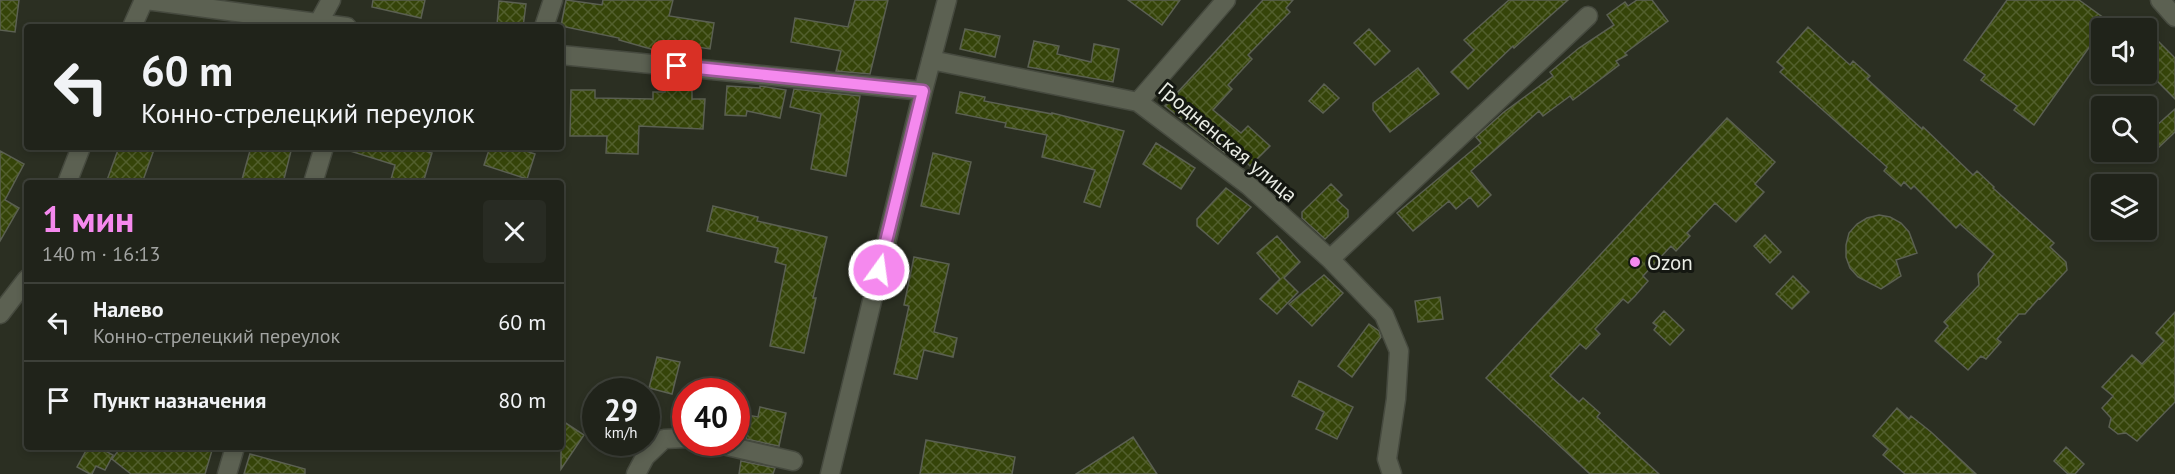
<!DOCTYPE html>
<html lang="ru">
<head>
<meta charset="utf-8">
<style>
  :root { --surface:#20231a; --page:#282b23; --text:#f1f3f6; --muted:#a2a4a2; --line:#3d4039; --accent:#f589ee }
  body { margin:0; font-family:"PT Sans",sans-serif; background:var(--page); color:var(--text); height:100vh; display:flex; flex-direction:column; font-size:22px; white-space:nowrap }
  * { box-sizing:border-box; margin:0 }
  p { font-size:20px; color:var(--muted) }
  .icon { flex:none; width:33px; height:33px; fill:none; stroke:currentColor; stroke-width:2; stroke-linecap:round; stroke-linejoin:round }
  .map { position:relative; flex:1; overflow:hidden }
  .panel { position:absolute; left:24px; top:180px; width:540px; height:270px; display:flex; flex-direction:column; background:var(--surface); border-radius:6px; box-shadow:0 3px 9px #0003,0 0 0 2px var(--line) }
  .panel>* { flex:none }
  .banner { position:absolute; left:24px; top:24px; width:540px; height:126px; border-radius:6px; box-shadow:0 3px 9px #0003,0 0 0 2px var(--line); background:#20231a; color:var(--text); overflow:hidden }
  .fabs { position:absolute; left:2091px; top:18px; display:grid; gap:12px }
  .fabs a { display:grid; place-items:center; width:66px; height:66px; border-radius:6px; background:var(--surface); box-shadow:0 3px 9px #0003,0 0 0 2px var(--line); font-size:30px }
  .speed { position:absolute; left:582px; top:378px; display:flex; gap:12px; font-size:30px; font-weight:700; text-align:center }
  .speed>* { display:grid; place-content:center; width:78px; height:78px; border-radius:50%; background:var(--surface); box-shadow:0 3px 9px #0003,0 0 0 2px var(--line); line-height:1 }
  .speed small { font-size:15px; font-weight:400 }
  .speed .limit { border:9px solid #d22; background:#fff; color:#111 }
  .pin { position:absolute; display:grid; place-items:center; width:51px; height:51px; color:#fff; margin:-26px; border-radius:12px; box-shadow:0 3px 9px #0006 }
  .me { position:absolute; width:66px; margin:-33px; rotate:14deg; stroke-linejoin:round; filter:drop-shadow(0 0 4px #0008) }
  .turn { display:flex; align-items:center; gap:21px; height:126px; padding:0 18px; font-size:27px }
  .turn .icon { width:78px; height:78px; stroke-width:2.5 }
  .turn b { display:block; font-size:42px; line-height:51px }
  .round { display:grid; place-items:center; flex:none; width:63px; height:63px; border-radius:6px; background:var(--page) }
  .headline { display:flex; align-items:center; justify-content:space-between; height:102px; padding:0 18px }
  h1 { font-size:36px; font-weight:700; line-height:45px; color:var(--accent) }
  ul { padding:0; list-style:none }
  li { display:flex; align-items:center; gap:18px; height:78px; padding:0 18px; border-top:2px solid var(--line) }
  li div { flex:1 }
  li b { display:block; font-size:22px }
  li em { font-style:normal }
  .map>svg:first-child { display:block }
  .building { fill:url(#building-cross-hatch); stroke:#5b6052; stroke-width:1.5 }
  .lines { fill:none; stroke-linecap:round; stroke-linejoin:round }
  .minor-casing { stroke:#464a3f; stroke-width:21 }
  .minor { stroke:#5c6152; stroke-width:18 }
  .route-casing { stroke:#9f599b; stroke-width:15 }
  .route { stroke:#f589ee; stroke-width:10 }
  .poi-dot { fill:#f589ee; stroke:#141711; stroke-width:2 }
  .labels { text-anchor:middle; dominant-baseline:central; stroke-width:6; stroke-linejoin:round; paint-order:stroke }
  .street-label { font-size:21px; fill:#e8ebe3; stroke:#141711 }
  .poi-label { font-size:21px; fill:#e8ebe3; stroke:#141711; text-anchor:start }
</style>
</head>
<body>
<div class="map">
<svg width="2175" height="474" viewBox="0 0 2175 474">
  <defs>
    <pattern id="building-cross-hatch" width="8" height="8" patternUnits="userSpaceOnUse" patternTransform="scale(1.5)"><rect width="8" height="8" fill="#354409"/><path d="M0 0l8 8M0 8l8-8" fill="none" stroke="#525f2d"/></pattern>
  </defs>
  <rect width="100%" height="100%" fill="#2b2f22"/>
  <!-- building -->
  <path class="building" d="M0,0H19L15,32L0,30Z
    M373,0H425L421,18L372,7Z
    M566,0L602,5L603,0H673L669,16L714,23L710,49L659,41L658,51L619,40V38L561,26Z
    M855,0H888L870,74L836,71L841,51L791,42L795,18L848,27Z
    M1128,0H1180L1162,25Z
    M1263,0H1293L1286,8L1290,12L1248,55L1252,59L1228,85L1232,89L1213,110L1241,133L1248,126L1270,146L1250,166L1232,147L1225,153L1165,106Z
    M1509,0H1568L1514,48L1513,46L1468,89L1451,72L1474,50L1464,40Z
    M1637,0H1652L1668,21L1625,53L1627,55L1616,61L1619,65L1573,100L1570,96L1543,116L1539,111L1471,171L1491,195L1478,207L1470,197L1456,209L1449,201L1413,231L1397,213L1481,143L1476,137L1504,112L1553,76L1550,72L1579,48L1614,25L1607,15L1625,2L1628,6Z
    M2007,0H2079L2108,21L2034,125L2014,110L2017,106L1981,80L1985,75L1964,60Z
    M499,1L526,4L523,27L497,25Z
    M1808,27L1850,65L1853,61L1870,76L1867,79L1922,129L1923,127L1973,175L1977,171L1994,187L1993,188L2054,243L2050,247L2066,262L2067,270L2040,299L2039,298L2025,314H2019L1997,339L2001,342L1986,359L1981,356L1968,370L1935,341L1948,326L1944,322L1979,285L1978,274L1994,254L1960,224L1956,228L1914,186L1911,189L1904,182L1901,186L1884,171L1887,167L1780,72L1784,68L1777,62Z
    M965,29L1000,36L995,57L960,49Z
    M1369,29L1390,51L1375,65L1354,43Z
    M2146,29L2175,58V99L2146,70Z
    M1034,41L1059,46L1057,54L1091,62L1094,44L1119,49L1113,82L1028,67Z
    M1418,68L1439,94L1390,132L1373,110V103Z
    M665,83L692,85V99H705L703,129L639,126L638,154L606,153L607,136H570L571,90H595V98L653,99V92H665Z
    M1324,84L1339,98L1323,113L1309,101Z
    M727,86L760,88V86L786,90L780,118L747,111L746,116L725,115Z
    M794,89L860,96L846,176L811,169L821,114L790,107Z
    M960,92L985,97L984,101L1052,114V113L1124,131L1100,207L1084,202L1095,170L1042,157L1047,135L1005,127L1006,123L956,113Z
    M2175,109V132L2156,150L2146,139V135Z
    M1727,118L1775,162L1755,184L1764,192L1736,222L1715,203L1687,233L1690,236L1676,251L1671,246L1643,276L1648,281L1635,296L1628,303L1623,299L1595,329L1600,334L1586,349L1580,344L1550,376L1579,402L1583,398L1600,413L1597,417L1659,474H1590L1486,378Z
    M1156,143L1195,168L1181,189L1143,164Z
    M119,147H155L142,183H106Z
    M251,147H292L283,183H241Z
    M350,147H411L432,153L423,183H390L395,165L350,151Z
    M490,147H514L535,154L527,179L484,165Z
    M0,151L24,164L5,200L19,208L0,241Z
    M933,153L971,162L959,214L921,206Z
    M1331,184L1342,195L1337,200L1348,210V217L1325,239L1302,218V212Z
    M1226,188L1251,207L1218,244L1197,226V219Z
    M713,206L758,217L757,221L827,237L813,298H816L804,353L770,346L786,265L775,262L778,248L707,231Z
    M1879,215L1890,217L1901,223L1909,232L1917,253L1896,260L1901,276L1881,289L1858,277L1850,268L1846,257V245L1849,233L1857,224L1867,218Z
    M1765,235L1781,252L1770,263L1754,246Z
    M1277,236L1300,262L1284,278L1298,292L1277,314L1260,299L1280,279L1257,253Z
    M914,257L949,264L934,332L957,338L953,357L924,350L917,379L894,374L909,306L904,305Z
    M1324,275L1343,293L1312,326L1289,304Z
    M1793,276L1809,292L1792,309L1776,294Z
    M1440,297L1443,319L1418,322L1415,301Z
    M1664,311L1684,330L1670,345L1654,330L1657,326L1653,323Z
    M2175,312V402L2137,441L2126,433L2118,434L2109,427L2111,418L2102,408L2113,396L2102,387L2132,355L2142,364L2164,341L2156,333Z
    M1369,324L1379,331L1381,337L1352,377L1338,366Z
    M657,357L680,362L672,394L649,388Z
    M1299,381L1353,407L1337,439L1316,429L1324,412L1292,396Z
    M760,407L786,413L779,446L746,439L747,434L736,432V413L758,417Z
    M1897,408L1909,419L1911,416L1931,432L1976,474H1905L1883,455L1888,449L1873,436Z
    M561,420L584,435L561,469Z
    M1133,437L1157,474H1076Z
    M926,440L1015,457L1012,474H920Z
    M88,447H98L113,455L105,470L96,466L92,474H90L77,467Z
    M121,447H213L205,474H131L112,459Z
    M2066,447L2084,464L2075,474H2068L2054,461Z
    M250,454L305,469V474H244Z
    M741,461L775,468L773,474H739Z"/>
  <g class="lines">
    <defs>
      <path id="minor" d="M146,0L347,27
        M1226,0L1138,102L1248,185L1330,259L1384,315L1399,351L1396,399L1387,459L1392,474
        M2160,0L2175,17
        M319,22L331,0
        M132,27L144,0
        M544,27L553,0
        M561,55L923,91
        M931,60L1138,102
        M67,183L81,147
        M313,183L324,147
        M1330,259L1588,16
        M0,314L27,279
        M710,442L793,461
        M227,474L235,447
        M636,474L645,457L664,439L686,438
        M830,474L923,91L947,0"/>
    </defs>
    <!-- minor casing -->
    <use href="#minor" class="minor-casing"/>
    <!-- minor -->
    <use href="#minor" class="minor"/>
  </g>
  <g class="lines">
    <defs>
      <path id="route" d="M677,66L923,91L879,270"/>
    </defs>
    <!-- route casing -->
    <use href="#route" class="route-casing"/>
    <!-- route -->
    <use href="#route" class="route"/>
  </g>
  <!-- markers -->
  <circle class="poi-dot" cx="1635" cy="262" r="6"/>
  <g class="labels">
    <!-- street labels -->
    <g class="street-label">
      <text transform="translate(1228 142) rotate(40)">Гродненская улица</text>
    </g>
    <!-- poi labels -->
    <g class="poi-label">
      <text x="1647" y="262">Ozon</text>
    </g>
  </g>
</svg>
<div class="fabs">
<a><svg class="icon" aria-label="sound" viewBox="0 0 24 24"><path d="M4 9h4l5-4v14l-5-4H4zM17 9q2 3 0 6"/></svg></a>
<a><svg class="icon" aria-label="search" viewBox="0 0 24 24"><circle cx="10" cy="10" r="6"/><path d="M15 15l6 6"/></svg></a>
<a><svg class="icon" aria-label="layers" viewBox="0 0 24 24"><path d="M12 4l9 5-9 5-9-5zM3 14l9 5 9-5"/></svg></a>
</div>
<div class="speed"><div>29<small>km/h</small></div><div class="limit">40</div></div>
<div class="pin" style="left:677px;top:66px;background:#d93025"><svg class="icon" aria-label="arrive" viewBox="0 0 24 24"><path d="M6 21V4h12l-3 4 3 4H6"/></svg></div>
<svg class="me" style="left:879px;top:270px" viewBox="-20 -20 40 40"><circle r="17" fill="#f589ee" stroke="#fff" stroke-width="3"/><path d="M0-11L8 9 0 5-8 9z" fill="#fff"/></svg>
<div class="banner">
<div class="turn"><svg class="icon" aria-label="left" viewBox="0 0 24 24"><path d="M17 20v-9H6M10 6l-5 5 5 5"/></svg><div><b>60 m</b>Конно-стрелецкий переулок</div></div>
</div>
<section class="panel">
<div class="headline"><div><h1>1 мин</h1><p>140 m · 16:13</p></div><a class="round"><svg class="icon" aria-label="close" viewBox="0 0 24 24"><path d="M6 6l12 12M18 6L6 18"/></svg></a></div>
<ul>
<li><svg class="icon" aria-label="left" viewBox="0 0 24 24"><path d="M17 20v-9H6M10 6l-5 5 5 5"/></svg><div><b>Налево</b><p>Конно-стрелецкий переулок</p></div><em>60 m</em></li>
<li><svg class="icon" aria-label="arrive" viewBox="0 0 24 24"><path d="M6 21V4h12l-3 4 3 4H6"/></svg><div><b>Пункт назначения</b></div><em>80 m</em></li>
</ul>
</section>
</div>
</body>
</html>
